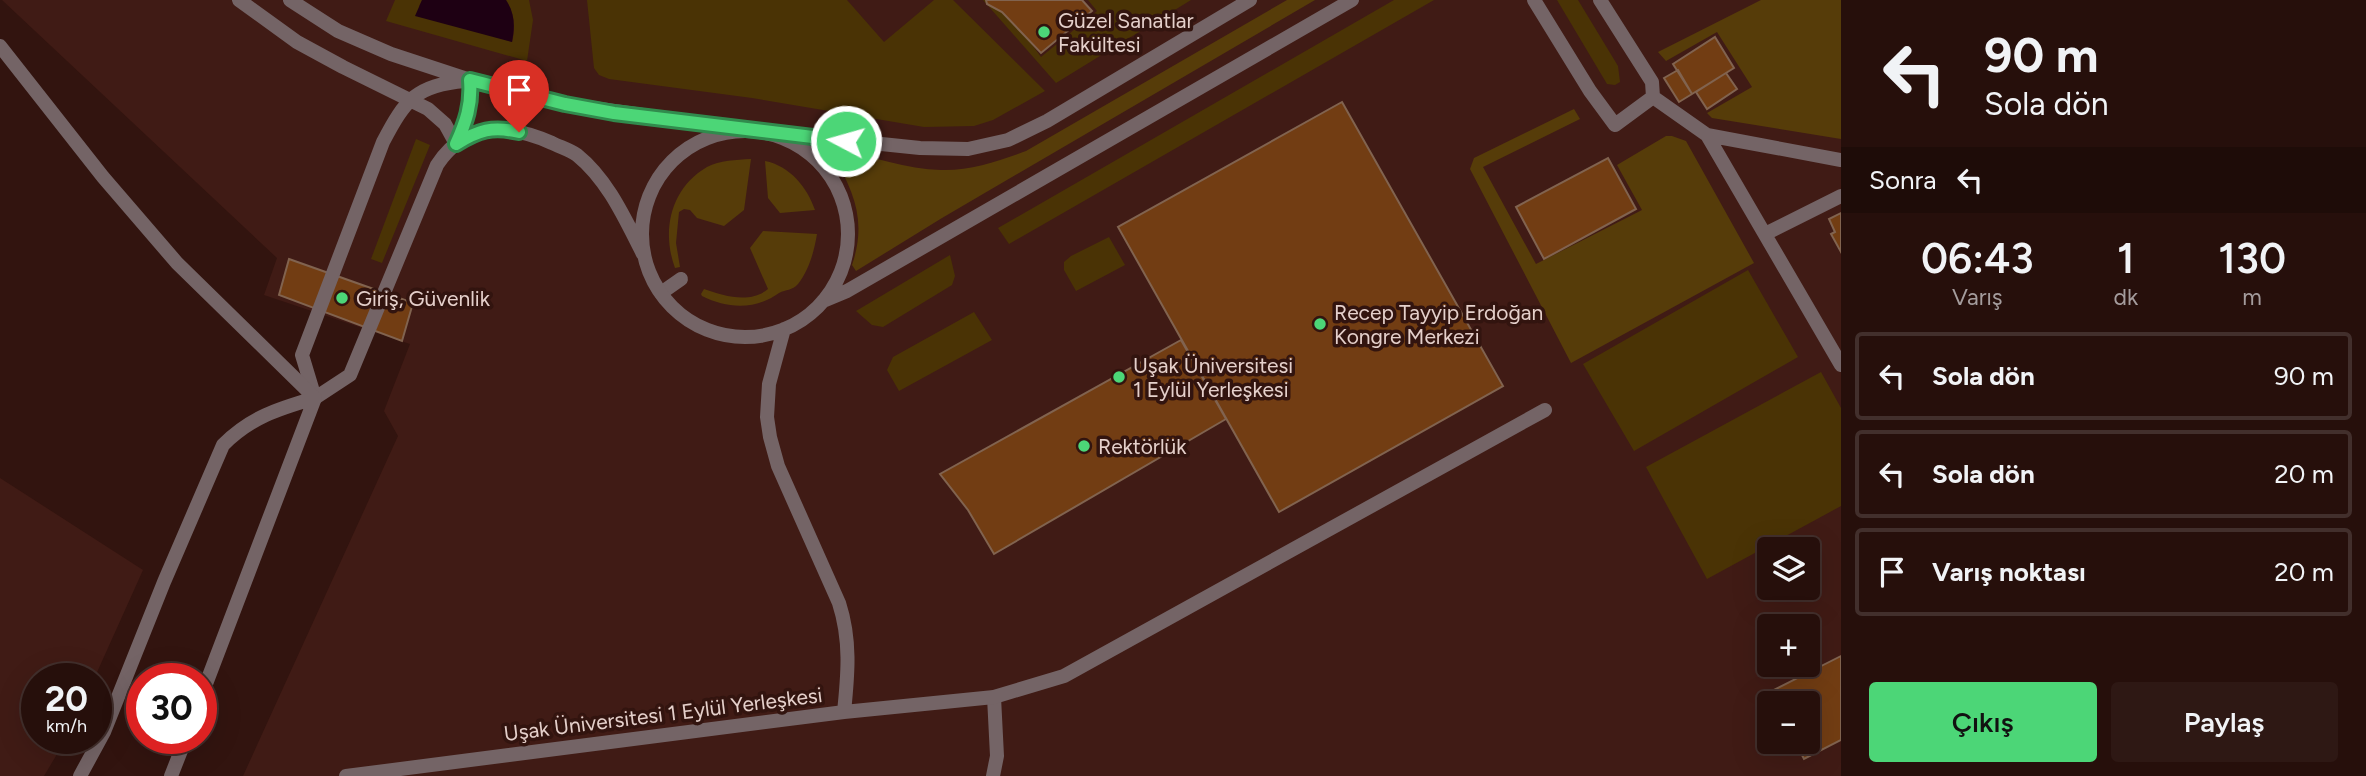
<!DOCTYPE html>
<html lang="tr">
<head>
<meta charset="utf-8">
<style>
  :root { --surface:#260f0b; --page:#2e1814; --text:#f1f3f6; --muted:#a49c9d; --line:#422f2c; --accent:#4cd677 }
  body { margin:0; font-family:Figtree,sans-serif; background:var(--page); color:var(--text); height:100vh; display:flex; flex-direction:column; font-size:26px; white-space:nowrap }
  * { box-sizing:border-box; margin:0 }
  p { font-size:23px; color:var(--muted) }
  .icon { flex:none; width:38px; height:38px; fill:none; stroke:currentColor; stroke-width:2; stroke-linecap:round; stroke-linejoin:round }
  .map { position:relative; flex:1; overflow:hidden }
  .details { display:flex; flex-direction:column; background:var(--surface); width:525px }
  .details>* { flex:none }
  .top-card { background:#260f0b; color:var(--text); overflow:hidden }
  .buttons { position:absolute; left:1757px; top:537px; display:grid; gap:14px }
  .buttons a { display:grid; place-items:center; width:63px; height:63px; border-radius:7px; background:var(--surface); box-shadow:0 7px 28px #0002,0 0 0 2px var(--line); font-size:35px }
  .speed { position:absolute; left:21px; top:663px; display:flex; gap:14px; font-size:35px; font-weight:700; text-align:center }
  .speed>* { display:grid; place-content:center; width:91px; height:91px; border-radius:50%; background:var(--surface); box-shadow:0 7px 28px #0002,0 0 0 2px var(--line); line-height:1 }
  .speed small { font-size:18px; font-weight:400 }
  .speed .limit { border:10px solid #d22; background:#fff; color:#111 }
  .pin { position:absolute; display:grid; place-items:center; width:60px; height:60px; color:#fff; margin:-72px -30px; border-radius:50% 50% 50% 0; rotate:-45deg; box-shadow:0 0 7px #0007 }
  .pin .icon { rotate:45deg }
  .me { position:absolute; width:77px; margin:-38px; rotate:276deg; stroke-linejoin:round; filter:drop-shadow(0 0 5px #0008) }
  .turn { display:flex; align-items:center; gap:24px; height:147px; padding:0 28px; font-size:32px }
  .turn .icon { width:91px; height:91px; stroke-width:2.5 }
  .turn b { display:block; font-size:49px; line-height:60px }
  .then { display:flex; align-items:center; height:66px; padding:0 28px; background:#0003; gap:14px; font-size:26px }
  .eta { display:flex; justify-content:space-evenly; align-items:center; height:119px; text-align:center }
  .eta b { font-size:42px; font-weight:600; line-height:49px }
  .button { display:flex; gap:14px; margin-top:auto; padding:14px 28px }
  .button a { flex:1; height:80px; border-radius:7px; background:var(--accent); color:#111; font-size:28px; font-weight:600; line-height:80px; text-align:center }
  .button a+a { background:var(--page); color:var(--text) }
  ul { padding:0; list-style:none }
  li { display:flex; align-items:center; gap:21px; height:88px; margin:0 14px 10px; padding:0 14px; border:4px solid var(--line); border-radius:7px }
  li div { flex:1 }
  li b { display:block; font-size:26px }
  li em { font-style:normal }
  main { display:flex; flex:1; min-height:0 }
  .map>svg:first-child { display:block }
  .built { fill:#401b15; fill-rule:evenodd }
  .green { fill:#4a3305 }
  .forest { fill:#563c09 }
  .water { fill:#1e0013 }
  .building { fill:#723d13; stroke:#81634f; stroke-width:2 }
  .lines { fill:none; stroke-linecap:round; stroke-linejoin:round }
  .service { stroke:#746466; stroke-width:14 }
  .pedestrian { stroke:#746466; stroke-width:14 }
  .minor { stroke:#746466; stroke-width:14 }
  .tertiary { stroke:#746466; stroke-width:14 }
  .route-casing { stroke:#318b4d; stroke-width:18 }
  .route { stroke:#4cd677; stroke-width:12 }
  .poi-dot { fill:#4cd677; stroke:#32140f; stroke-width:2.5 }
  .labels { text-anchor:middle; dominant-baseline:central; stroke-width:7; stroke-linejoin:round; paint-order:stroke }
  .poi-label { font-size:21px; fill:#e5d0cb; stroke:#32140f; text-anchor:start }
  .street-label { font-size:21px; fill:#e5d0cb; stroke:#32140f }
</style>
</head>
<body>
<main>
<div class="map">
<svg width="1841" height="776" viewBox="0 0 1841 776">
  <rect width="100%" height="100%" fill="#32140f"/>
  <!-- built -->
  <path class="built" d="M2,0H1841V776H243L398,436L384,411L410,344L264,295L277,258ZM1769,550H1808V588H1769ZM1769,626H1808V665H1769ZM1769,704H1808V742H1769Z
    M0,478L143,570L94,679H37V738L66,739L44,776H0Z"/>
  <!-- green -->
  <path class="green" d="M395,0H422L419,6L512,42C516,28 514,12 506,0H529L533,20L527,61L386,21Z
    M587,0H847L884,42L934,0H953L1045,91L993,120L974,126L924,127L752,98L609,79L599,75L594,68Z
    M983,0H1000L1041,57L1097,11L1088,0H1191L1056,83Z
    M1394,0H1434L1009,244L998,228Z
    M1557,0H1578L1618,66L1620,82L1615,85L1607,84Z
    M416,139L430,145L382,263L371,259Z
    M1109,237L1125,265L1076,291L1064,270V262L1071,256Z
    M950,255L955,276L952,285L883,327L872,325L856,311Z
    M1748,270L1798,357L1634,451L1583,364Z
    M974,312L992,340L899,391L887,370L893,357Z
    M1821,372L1841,408V506L1707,579L1646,467Z"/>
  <!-- forest -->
  <path class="forest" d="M1287,0H1315L942,218L856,271L852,265C867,221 854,192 833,155L839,148C871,157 907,169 941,170C970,171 999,161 1026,151Z
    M1761,0H1841V139L1712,118L1707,113L1752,87L1717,32L1666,61L1658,52Z
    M1574,109L1580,119L1483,167L1536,264L1642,210L1617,165L1666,136H1672L1686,141L1754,263L1571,363L1470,169L1474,158Z
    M751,159L744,210L724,226L697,218L690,210L684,209L679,212L676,243L680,267L675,268C661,230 671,188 707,167C720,160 736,160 751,159Z
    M765,161C790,166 807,187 815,210L780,213L768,198Z
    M763,231L817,234C814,252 809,270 798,284C792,291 786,289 779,293C755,310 728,309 702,296L701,294L704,289C724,296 750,304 768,289L750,248Z"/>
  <!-- water -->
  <path class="water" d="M422,0H506C515,14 515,26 512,42L415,16Z"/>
  <!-- building -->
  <path class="building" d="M986,0H1082L1092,11L1041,53L1002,12L987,4Z
    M1715,37L1734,68L1692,94L1673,64Z
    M1678,70L1692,94L1679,102L1664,78Z
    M1726,73L1737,89L1707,109L1696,92Z
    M1342,102L1503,386L1279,512L1118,227Z
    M1608,158L1636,209L1544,259L1516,207Z
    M1841,213V252L1831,234L1835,232L1829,219Z
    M289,259L413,303L402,341L279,295Z
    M1181,340L1226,419L994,554L968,510L940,474Z
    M1841,656V740L1804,759L1795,742H1808V704H1769V716L1760,697Z"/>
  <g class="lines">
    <!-- service -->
    <path class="service" d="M993,776L997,756L994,697"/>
    <!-- pedestrian -->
    <path class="pedestrian" d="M661,293L681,279"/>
    <!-- minor -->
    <path class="minor" d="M239,0L297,42L343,67L428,109L445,124L456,144
      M290,0L338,31L391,54L470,80L565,104L756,131L920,148L968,149L1008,140L1047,121L1250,0
      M1534,0L1590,91L1615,125L1653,97
      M1600,0L1652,82L1653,97L1707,135L1841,365
      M465,81C416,85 405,100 383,142L302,355L315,398L350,375L437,165C466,121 509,124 552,143C560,147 570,150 577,155C608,180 625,219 643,254
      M642 234a103 103 0 1 1 206 0a103 103 0 1 1-206 0Z
      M1707,135L1841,160
      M456,144C466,122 472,105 470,80
      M1765,234L1841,196
      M823,301L847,291L1352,0
      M784,329L769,384L767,417L770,437L778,466L839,603C851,640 848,674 844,712
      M346,776L844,712L994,697L1064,676L1545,410"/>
    <!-- tertiary -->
    <path class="tertiary" d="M0,46L103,177L177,263L315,398
      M201,697L315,398
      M80,776L104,732L164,582L223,445C251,417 278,409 315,398
      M171,776L186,738"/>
  </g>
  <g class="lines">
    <defs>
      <path id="route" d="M519,132C492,126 479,130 456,144C466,122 472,105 470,80L565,104L614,113L846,141"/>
    </defs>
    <!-- route casing -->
    <use href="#route" class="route-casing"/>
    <!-- route -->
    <use href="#route" class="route"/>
  </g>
  <!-- markers -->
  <g class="poi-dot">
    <circle cx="1044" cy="32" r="7"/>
    <circle cx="342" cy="298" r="7"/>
    <circle cx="1320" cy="324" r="7"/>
    <circle cx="1119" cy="377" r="7"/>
    <circle cx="1084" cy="446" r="7"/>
  </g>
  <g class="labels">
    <!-- poi labels -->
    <g class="poi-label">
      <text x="1058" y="20">Güzel Sanatlar<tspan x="1058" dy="24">Fakültesi</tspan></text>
      <text x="356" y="298">Giriş, Güvenlik</text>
      <text x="1334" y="312">Recep Tayyip Erdoğan<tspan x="1334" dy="24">Kongre Merkezi</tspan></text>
      <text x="1133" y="365">Uşak Üniversitesi<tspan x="1133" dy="24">1 Eylül Yerleşkesi</tspan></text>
      <text x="1098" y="446">Rektörlük</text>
    </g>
    <!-- street labels -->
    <g class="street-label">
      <text transform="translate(663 714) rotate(-7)">Uşak Üniversitesi 1 Eylül Yerleşkesi</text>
    </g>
  </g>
</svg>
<div class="buttons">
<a><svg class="icon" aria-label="layers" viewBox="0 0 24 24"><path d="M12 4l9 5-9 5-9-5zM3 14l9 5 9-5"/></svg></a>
<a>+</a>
<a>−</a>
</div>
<div class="speed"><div>20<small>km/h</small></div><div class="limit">30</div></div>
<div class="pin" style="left:519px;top:132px;background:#d93025"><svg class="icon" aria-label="arrive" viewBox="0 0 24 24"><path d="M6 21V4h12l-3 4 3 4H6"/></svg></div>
<svg class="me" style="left:846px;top:141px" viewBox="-20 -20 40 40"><circle r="17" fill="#4cd677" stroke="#fff" stroke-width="3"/><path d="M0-11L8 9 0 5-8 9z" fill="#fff"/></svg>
</div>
<section class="details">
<div class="top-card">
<div class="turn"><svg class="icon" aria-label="left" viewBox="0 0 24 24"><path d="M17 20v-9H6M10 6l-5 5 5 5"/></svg><div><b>90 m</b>Sola dön</div></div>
<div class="then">Sonra<svg class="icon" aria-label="left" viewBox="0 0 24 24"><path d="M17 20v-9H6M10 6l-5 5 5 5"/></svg></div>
</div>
<div class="eta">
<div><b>06:43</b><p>Varış</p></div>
<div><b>1</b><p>dk</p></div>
<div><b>130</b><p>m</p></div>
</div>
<ul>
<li><svg class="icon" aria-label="left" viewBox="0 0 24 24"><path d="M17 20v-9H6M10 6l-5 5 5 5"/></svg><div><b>Sola dön</b></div><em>90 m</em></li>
<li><svg class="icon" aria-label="left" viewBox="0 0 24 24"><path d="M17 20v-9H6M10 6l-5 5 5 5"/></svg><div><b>Sola dön</b></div><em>20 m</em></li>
<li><svg class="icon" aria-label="arrive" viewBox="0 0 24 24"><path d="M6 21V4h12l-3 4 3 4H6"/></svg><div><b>Varış noktası</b></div><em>20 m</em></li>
</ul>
<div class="button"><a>Çıkış</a><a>Paylaş</a></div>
</section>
</main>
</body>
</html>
